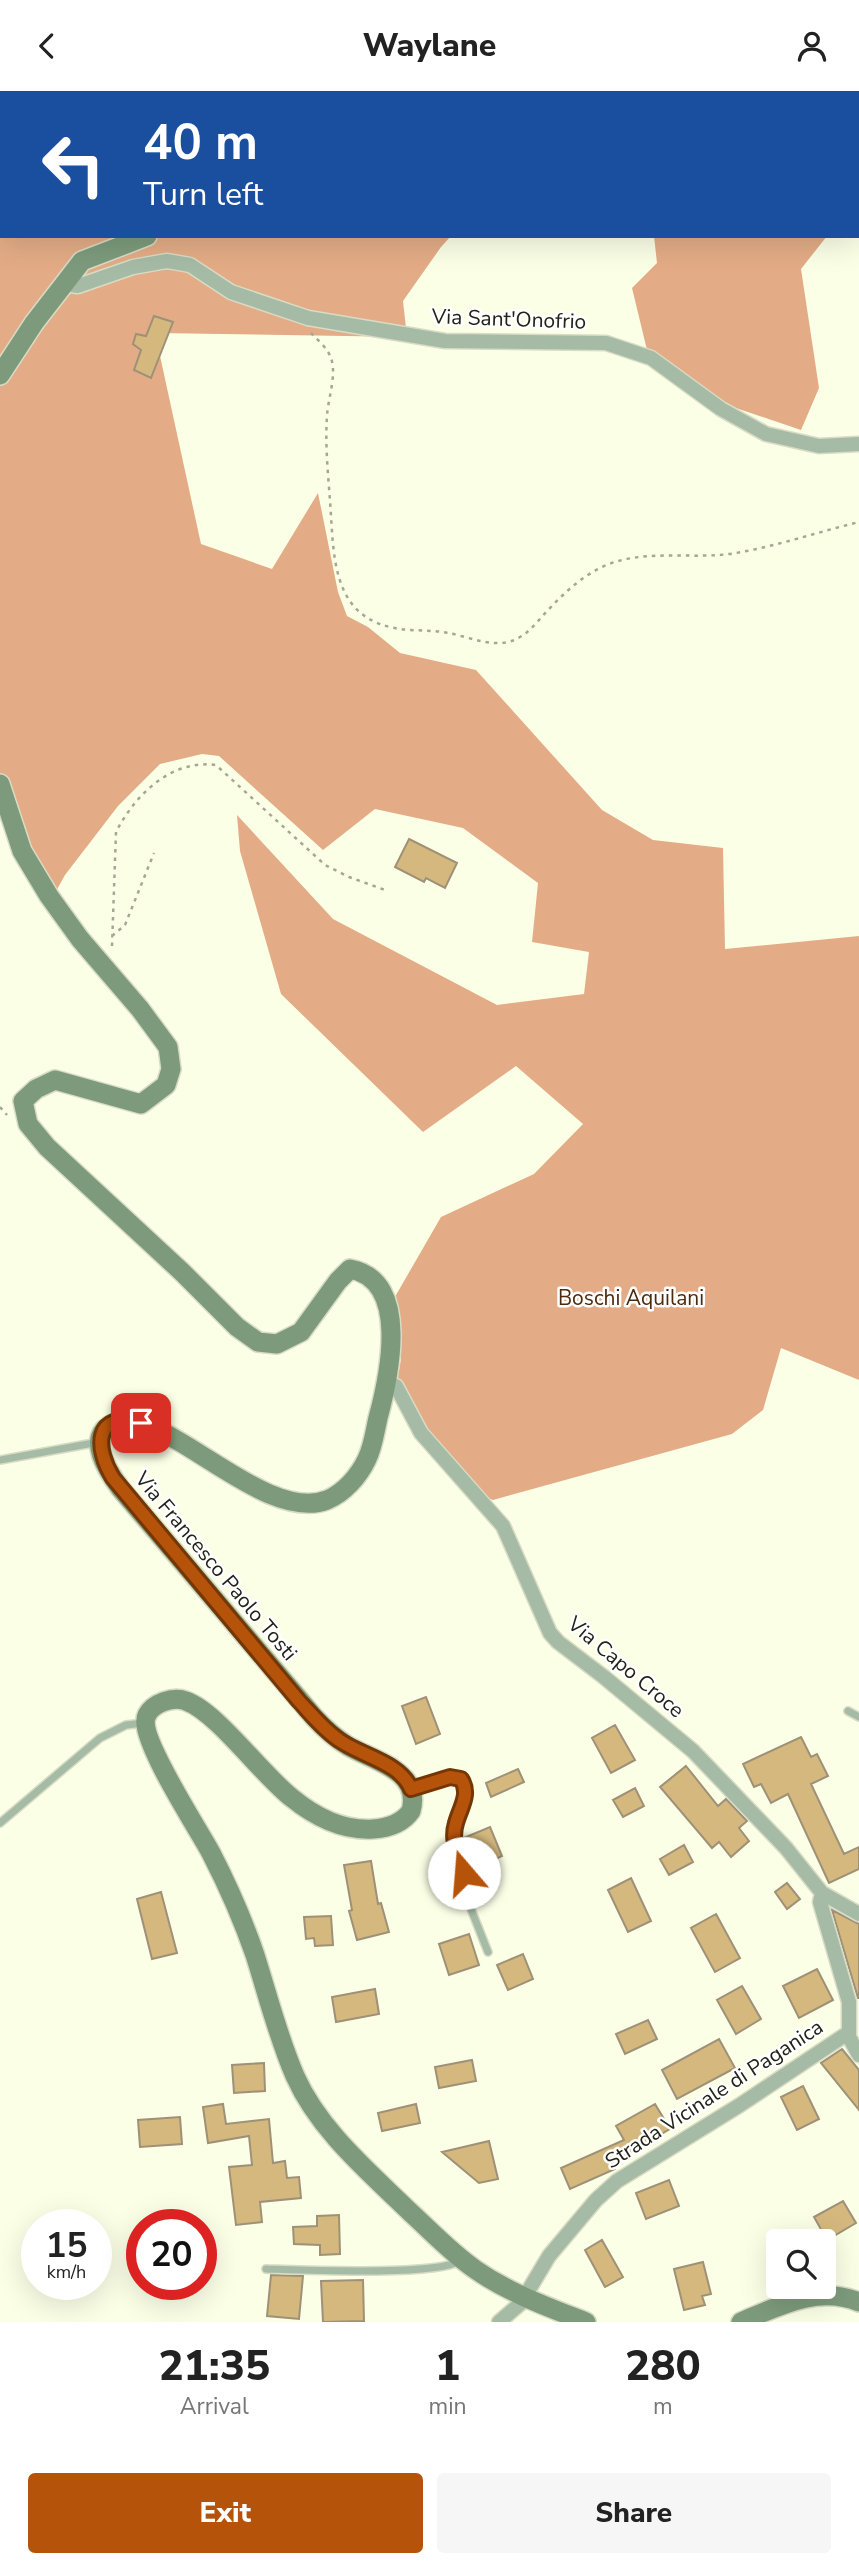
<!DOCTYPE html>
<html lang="en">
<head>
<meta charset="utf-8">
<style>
  :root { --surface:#fff; --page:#f6f6f6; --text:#222; --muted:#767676; --accent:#b45309 }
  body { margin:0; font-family:"Nunito Sans",sans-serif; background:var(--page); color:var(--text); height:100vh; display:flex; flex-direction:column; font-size:26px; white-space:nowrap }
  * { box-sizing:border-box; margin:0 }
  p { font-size:23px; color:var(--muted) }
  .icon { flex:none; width:38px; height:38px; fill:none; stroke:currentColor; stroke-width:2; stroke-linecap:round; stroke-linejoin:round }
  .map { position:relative; height:2231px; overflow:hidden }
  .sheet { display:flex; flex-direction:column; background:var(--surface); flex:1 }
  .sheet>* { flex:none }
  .hud { position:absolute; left:0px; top:0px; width:859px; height:147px; box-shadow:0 7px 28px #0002; background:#1a4fa0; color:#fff; overflow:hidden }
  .fabs { position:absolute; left:766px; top:2138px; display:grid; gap:14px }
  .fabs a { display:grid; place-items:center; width:70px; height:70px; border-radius:7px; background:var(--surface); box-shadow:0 7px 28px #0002; font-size:35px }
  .speed { position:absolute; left:21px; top:2118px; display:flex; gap:14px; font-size:35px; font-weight:700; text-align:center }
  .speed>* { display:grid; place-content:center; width:91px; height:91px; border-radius:50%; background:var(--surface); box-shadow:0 7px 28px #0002; line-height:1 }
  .speed small { font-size:18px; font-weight:400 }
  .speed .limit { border:10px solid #d22; background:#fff; color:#111 }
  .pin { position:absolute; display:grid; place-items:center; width:60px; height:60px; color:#fff; margin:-30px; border-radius:14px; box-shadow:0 4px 10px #0006 }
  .me { position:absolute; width:77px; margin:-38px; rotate:342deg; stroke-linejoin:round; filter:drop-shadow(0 0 5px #0008) }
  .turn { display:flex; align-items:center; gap:24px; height:147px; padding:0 28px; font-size:32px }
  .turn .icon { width:91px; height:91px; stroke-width:2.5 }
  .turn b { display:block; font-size:49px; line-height:60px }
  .eta { display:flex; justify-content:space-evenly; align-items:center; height:119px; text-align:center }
  .eta b { font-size:42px; font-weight:800; line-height:49px }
  .button { display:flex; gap:14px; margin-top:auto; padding:14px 28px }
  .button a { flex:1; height:80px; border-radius:7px; background:var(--accent); color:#fff; font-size:28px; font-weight:800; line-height:80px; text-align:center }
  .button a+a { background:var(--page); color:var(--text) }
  header { display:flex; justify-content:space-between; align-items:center; height:91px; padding:0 28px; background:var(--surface); font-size:32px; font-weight:800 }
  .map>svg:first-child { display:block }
  .forest { fill:#e3ac86 }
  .building { fill:#d4b87e; stroke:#9e9177; stroke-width:2 }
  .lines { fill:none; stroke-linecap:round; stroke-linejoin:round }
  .service-casing { stroke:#d8dcc5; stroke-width:10 }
  .minor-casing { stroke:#d8dcc5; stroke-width:17 }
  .secondary-casing { stroke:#d8dcc5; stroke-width:22 }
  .path { stroke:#a4a793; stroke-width:2.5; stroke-dasharray:3.5 5; stroke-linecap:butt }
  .service { stroke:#a6bba6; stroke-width:7 }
  .minor { stroke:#a6bba6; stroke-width:14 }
  .secondary { stroke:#7d9b7c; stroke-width:19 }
  .route-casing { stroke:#753606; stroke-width:18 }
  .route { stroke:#b45309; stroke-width:12 }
  .labels { text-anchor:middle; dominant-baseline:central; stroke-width:5; stroke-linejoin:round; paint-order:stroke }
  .street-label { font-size:21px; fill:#212318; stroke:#fff }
  .park-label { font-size:21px; fill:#4e2a0d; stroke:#fff }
</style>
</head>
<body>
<header><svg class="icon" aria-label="back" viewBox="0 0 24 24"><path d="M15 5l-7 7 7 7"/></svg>Waylane<svg class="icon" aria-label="person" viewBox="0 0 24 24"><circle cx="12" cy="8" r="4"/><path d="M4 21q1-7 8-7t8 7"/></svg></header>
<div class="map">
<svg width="859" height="2231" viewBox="0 0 859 2231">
  <rect width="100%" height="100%" fill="#fbffe6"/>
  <!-- forest -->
  <path class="forest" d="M0,0H829L831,2H2V145H451L441,156L403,210L407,246L155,242L201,453L272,478L318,402L338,501L347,525L368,536L400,562L476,579L602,719L653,749L723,757L725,858L859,845V1289L781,1257L763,1319L732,1343L493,1409L475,1403L433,1353L396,1295L401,1268L396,1204L441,1126L534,1083L583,1033L516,975L423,1041L281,903L240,760L237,724L333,828L497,914L584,903L589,861L532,851L538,792L463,737L375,718L323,759L219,665L202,663L160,673L118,715L65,784L55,802L29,757L0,682Z
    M654,145H827L801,178L819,297L801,339L724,313L647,259L632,197L657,172Z"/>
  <!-- building -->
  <path class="building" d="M154,225L173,231L151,287L134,279L141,259L133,253L136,243L146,245Z
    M409,748L457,772L445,797L426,787L424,791L395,776Z
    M426,1606L440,1643L416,1653L402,1615Z
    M615,1634L635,1669L611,1682L592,1647Z
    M801,1646L811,1666L817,1663L828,1685L811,1693L844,1763L859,1756V1778L829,1792L788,1703L771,1712L761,1693L754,1696L743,1673Z
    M686,1675L718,1715L726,1708L747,1730L739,1737L749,1750L731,1766L719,1751L712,1757L660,1696Z
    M518,1678L524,1691L491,1706L486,1692Z
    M635,1697L644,1715L623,1726L613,1709Z
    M490,1736L502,1765L473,1778L461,1748Z
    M684,1754L693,1771L669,1784L660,1768Z
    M371,1770L378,1813L381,1812L389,1841L357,1849L349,1820L352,1819L344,1774Z
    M631,1787L651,1830L628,1841L608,1799Z
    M787,1792L800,1808L787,1818L775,1801Z
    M161,1801L177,1862L152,1868L137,1808Z
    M832,1819L859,1833V1907H858Z
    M716,1823L740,1867L715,1881L691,1837Z
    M331,1825L333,1854L315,1855L314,1847L306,1848L304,1826Z
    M469,1843L479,1874L449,1884L439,1853Z
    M523,1863L533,1888L508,1899L497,1874Z
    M817,1878L833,1909L799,1927L783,1895Z
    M742,1895L761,1928L736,1943L717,1909Z
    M375,1898L379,1923L336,1931L332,1906Z
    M648,1929L657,1948L625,1963L616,1943Z
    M719,1948L735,1977L677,2008L662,1979Z
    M842,1958L859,1979V2019L821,1972Z
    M472,1969L476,1990L439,1997L435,1976Z
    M264,1972L265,2000L234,2002L232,1974Z
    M803,1995L819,2028L797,2039L781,2006Z
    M223,2013L226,2033L269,2028L273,2072L285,2070L287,2087L299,2086L301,2107L260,2111L262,2131L236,2134L229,2076L252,2074L249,2045L208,2052L203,2016Z
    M416,2013L420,2032L382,2040L378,2022Z
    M655,2013L670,2038L612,2072L615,2078L570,2098L561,2077L624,2049L616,2035Z
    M180,2026L182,2053L140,2056L138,2029Z
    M489,2050L498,2088L479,2092L442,2061Z
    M669,2089L679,2115L646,2128L636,2102Z
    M843,2110L856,2132L827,2149L814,2126Z
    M339,2124L340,2163L320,2164V2154L294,2153L293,2136L317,2135V2125Z
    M602,2149L623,2186L605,2196L585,2159Z
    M703,2171L711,2203L702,2205L705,2214L684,2219L674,2178Z
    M271,2184L303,2185L299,2228L267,2225Z
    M363,2189L364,2230L323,2231L321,2190Z"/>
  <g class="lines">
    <defs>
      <path id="service" d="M0,1369L99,1351
        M848,1620L859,1626
        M412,1697L454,1686L459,1687L465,1693V1706L456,1732L454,1749L464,1782L465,1803L488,1861
        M0,1732L100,1647L126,1634L144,1632
        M266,2178C300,2179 437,2185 459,2170"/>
      <path id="minor" d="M65,193L78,195L133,176L167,170L190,174L231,201L308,227L445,250L606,252L651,267L721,318L766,343L819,355L859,353
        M387,1293L396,1295L421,1342L503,1435L550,1542L558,1551L604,1586L693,1660L786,1757L822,1802L859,1823
        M822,1802L820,1811L849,1911V1946L859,1964
        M499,2231L521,2212L549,2165L596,2109L617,2090L740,2014L848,1942"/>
      <path id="secondary" d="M360,2V0
        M0,284L34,232L82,170L147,145
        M0,693L22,760L49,805L80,848L140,918L168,956L171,978L166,994L141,1013L55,989L36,998L23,1010L28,1033L47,1056L182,1181L237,1236L258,1251L277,1253L301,1241L338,1190L350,1178C411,1189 389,1286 378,1327C375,1340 373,1356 367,1368C359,1385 344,1402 327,1409C272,1430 191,1345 139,1332C130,1330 122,1330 113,1333C84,1345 109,1382 120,1397L314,1626C324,1637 335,1647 348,1655C374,1670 422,1680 411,1720C402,1733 388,1737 373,1738C343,1740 314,1725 292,1707C262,1684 217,1621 186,1610C173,1605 153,1612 147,1624C136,1644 199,1739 211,1762C228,1795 243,1829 255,1864C268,1905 278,1946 295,1985C319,2039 368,2080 409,2120C431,2140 451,2162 476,2179C509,2202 548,2216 586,2231
        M741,2231C779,2215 818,2194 859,2211"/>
    </defs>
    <!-- service casing -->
    <use href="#service" class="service-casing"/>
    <!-- minor casing -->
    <use href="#minor" class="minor-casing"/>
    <!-- secondary casing -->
    <use href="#secondary" class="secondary-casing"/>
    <!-- path -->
    <path class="path" d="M220,2L222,0
      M311,242C318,249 328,258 331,267C337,284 328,307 327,325C325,353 328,382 330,410C334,460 330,522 390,536C409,541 429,538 448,542C471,546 498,560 520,546C532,539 540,527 550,517C567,499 586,482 609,473C649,458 695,469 736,462C777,455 818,441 859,431
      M112,845L125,834L154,762
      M112,855L116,741C135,704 171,668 216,674L325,774L349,786L385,799
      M0,1016L7,1024"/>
    <!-- service -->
    <use href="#service" class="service"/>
    <!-- minor -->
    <use href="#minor" class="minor"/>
    <!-- secondary -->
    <use href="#secondary" class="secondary"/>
  </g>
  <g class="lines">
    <defs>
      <path id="route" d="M141,1332C93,1319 95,1358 113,1387L299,1610C312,1624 323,1638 339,1649C361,1665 400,1671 411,1698L450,1686L461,1688C471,1703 460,1717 456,1732C450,1751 460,1765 464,1782"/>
    </defs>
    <!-- route casing -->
    <use href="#route" class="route-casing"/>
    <!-- route -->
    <use href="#route" class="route"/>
  </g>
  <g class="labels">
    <!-- street labels -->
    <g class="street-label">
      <text transform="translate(509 228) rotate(2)">Via Sant'Onofrio</text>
      <text transform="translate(216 1475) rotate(50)">Via Francesco Paolo Tosti</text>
      <text transform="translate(626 1576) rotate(40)">Via Capo Croce</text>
      <text transform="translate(714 2003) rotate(-33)">Strada Vicinale di Paganica</text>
    </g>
    <!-- park labels -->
    <g class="park-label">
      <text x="631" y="1207">Boschi Aquilani</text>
    </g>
  </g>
</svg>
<div class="fabs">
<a><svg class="icon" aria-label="search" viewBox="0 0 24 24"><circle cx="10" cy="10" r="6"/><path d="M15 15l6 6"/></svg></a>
</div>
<div class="speed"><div>15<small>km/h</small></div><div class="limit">20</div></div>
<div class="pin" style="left:141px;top:1332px;background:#d93025"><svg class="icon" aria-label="arrive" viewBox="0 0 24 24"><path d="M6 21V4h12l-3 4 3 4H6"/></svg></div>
<svg class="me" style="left:464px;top:1782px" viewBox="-20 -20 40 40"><circle r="19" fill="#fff"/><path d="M0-13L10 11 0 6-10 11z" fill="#b45309"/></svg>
<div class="hud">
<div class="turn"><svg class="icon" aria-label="left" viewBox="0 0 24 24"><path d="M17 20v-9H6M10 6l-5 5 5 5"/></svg><div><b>40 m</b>Turn left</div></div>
</div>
</div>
<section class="sheet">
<div class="eta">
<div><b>21:35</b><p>Arrival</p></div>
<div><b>1</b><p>min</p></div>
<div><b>280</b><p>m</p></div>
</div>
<div class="button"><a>Exit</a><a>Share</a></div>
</section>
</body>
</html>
